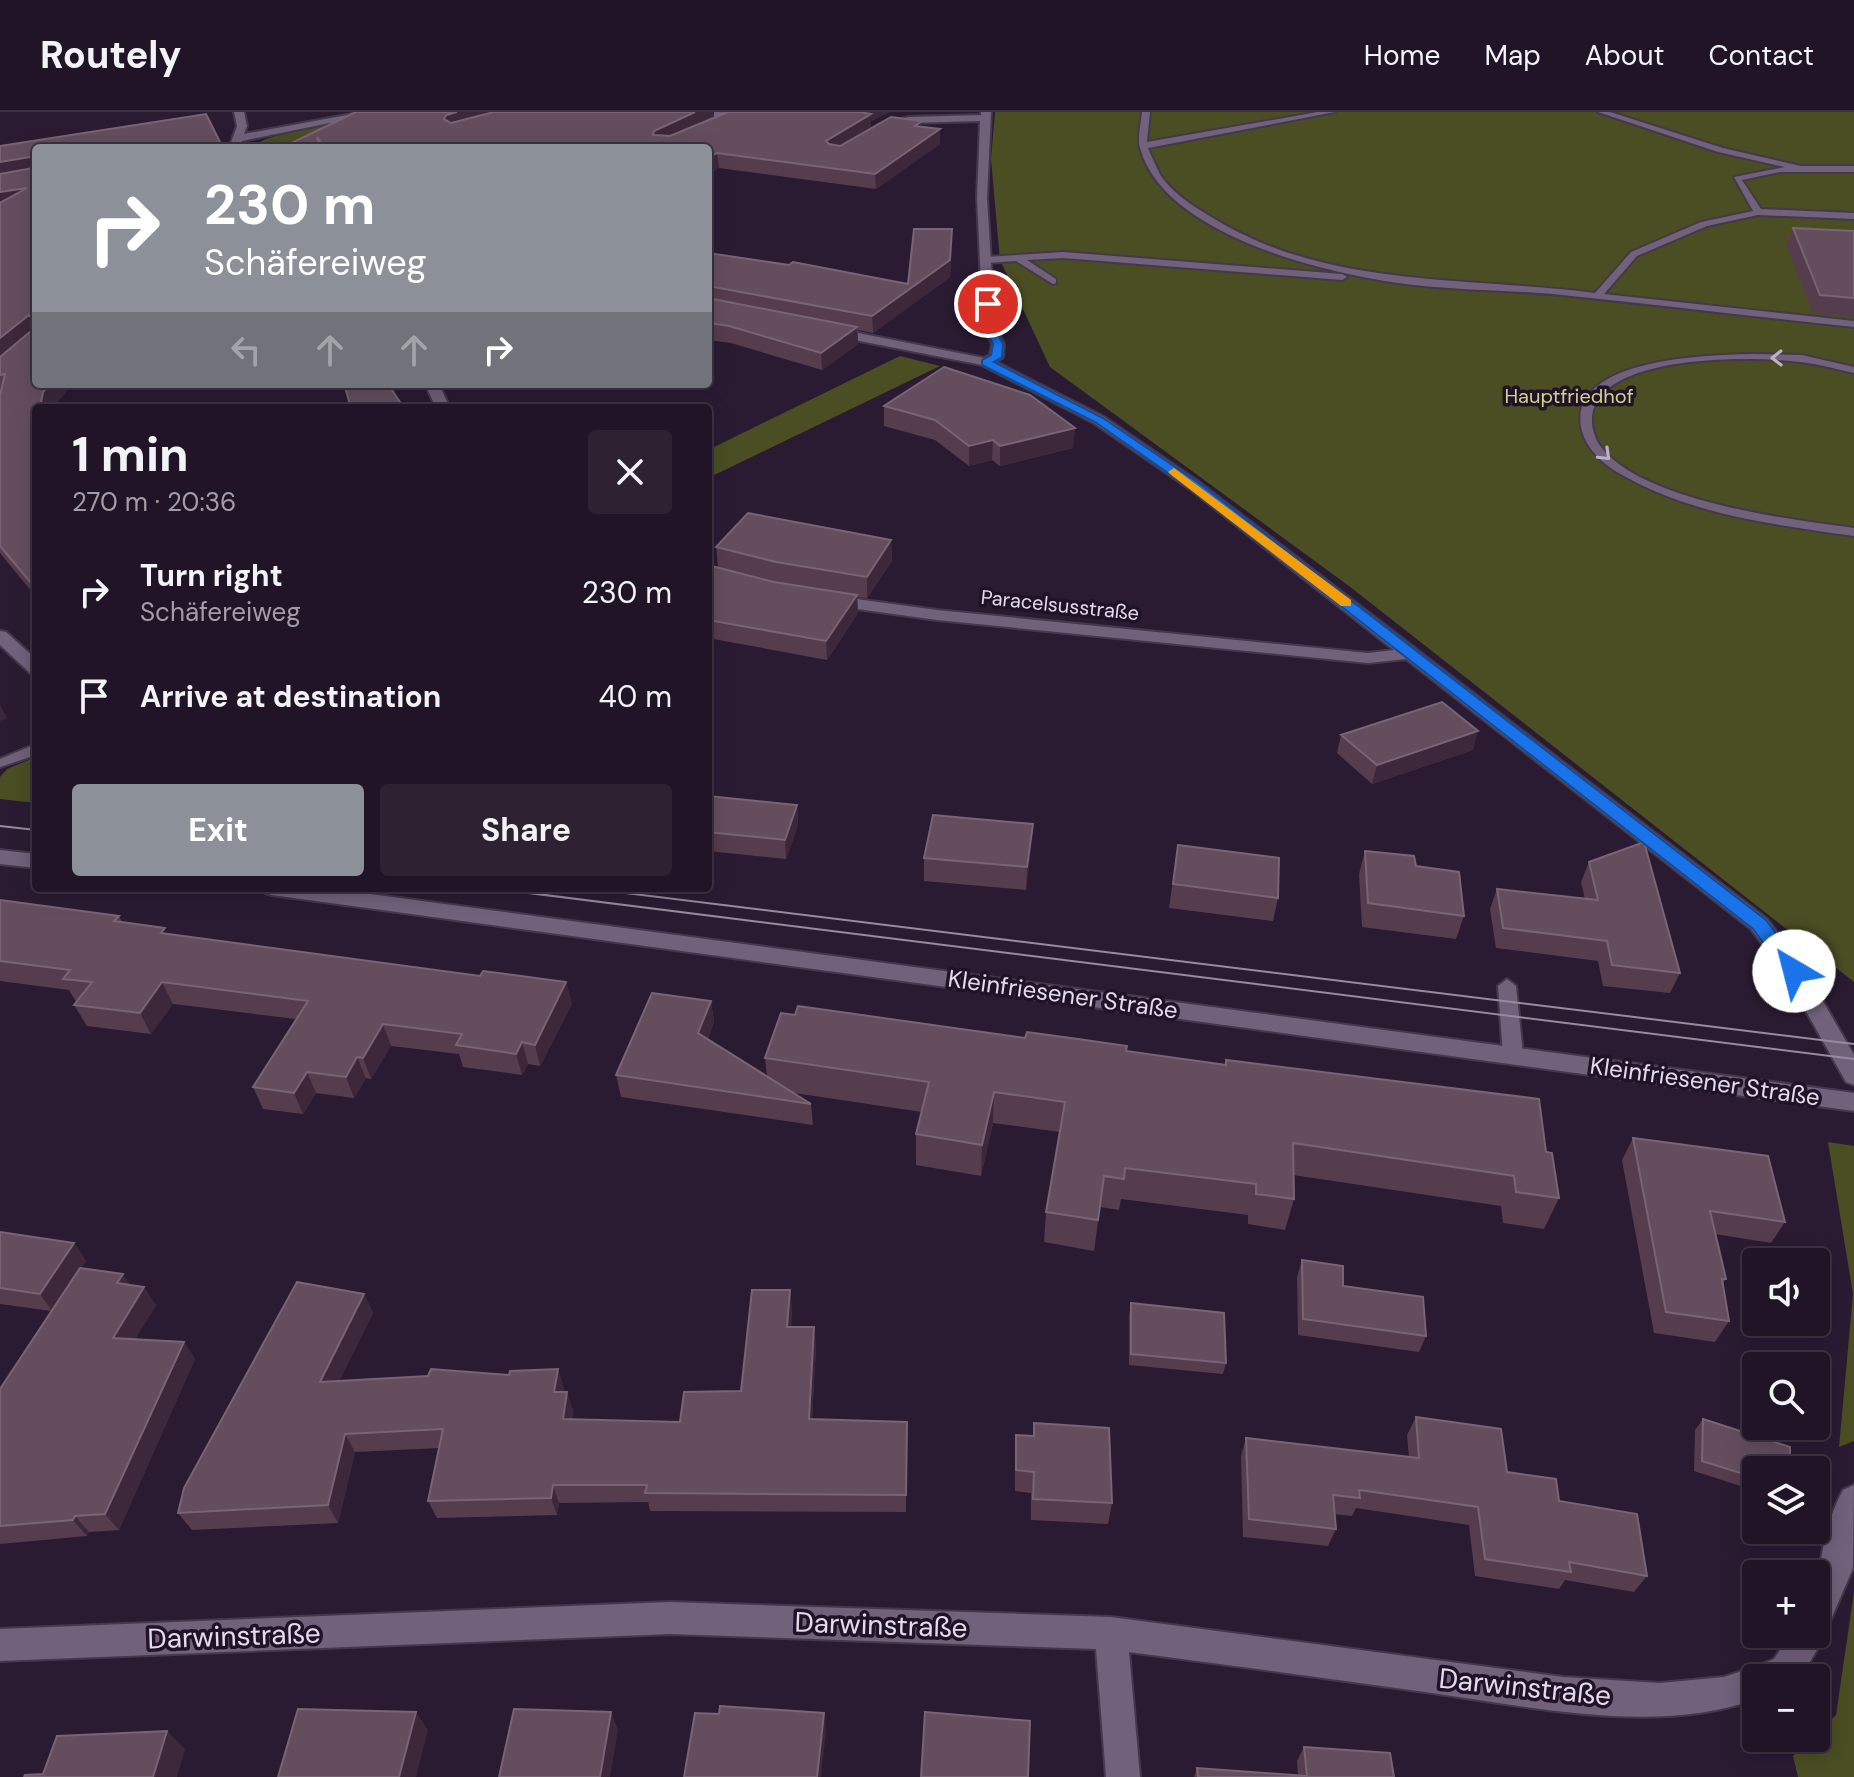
<!DOCTYPE html>
<html lang="en">
<head>
<meta charset="utf-8">
<style>
  :root { --surface:#201426; --page:#2d2132; --text:#f1f3f6; --muted:#a29ea7; --line:#3d3343; --accent:#8c9099 }
  body { margin:0; font-family:"DM Sans",sans-serif; background:var(--page); color:var(--text); height:100vh; display:flex; flex-direction:column; font-size:30px; white-space:nowrap }
  * { box-sizing:border-box; margin:0 }
  p { font-size:26px; color:var(--muted) }
  .icon { flex:none; width:44px; height:44px; fill:none; stroke:currentColor; stroke-width:2; stroke-linecap:round; stroke-linejoin:round }
  .map { position:relative; flex:1; overflow:hidden }
  .side { position:absolute; left:32px; top:292px; width:680px; height:488px; display:flex; flex-direction:column; background:var(--surface); border-radius:8px; box-shadow:0 4px 20px #0003,0 0 0 2px var(--line) }
  .side>* { flex:none }
  .guide { position:absolute; left:32px; top:32px; width:680px; height:244px; border-radius:8px; box-shadow:0 4px 20px #0003,0 0 0 2px var(--line); background:#8c9099; color:#fff; overflow:hidden }
  .buttons { position:absolute; left:1742px; top:1136px; display:grid; gap:16px }
  .buttons a { display:grid; place-items:center; width:88px; height:88px; border-radius:8px; background:var(--surface); box-shadow:0 4px 20px #0003,0 0 0 2px var(--line); font-size:40px }
  .pin { position:absolute; display:grid; place-items:center; width:68px; height:68px; color:#fff; margin:-34px; border:4px solid #fff; border-radius:50%; box-shadow:0 2px 8px #0007 }
  .me { position:absolute; width:88px; margin:-44px; rotate:323deg; stroke-linejoin:round; filter:drop-shadow(0 0 6px #0008) }
  .turn { display:flex; align-items:center; gap:28px; height:168px; padding:0 40px; font-size:36px }
  .turn .icon { width:104px; height:104px; stroke-width:2.5 }
  .turn b { display:block; font-size:56px; line-height:68px }
  .lanes { display:flex; align-items:center; height:76px; padding:0 40px; background:#0003; justify-content:center; gap:40px; direction:ltr }
  .lanes .off { opacity:.35 }
  .round { display:grid; place-items:center; flex:none; width:84px; height:84px; border-radius:8px; background:var(--page) }
  .head { display:flex; align-items:center; justify-content:space-between; height:136px; padding:0 40px }
  h1 { font-size:48px; font-weight:700; line-height:60px }
  .cta { display:flex; gap:16px; margin-top:auto; padding:16px 40px }
  .cta a { flex:1; height:92px; border-radius:8px; background:var(--accent); color:#fff; font-size:32px; font-weight:700; line-height:92px; text-align:center }
  .cta a+a { background:var(--page); color:var(--text) }
  ul { padding:0; list-style:none }
  li { display:flex; align-items:center; gap:24px; height:104px; padding:0 40px }
  li div { flex:1 }
  li b { display:block; font-size:30px }
  li em { font-style:normal }
  header { display:flex; align-items:center; gap:48px; box-sizing:border-box; height:112px; padding:0 40px; background:var(--surface); border-bottom:2px solid var(--line) }
  header strong { font-size:38px }
  nav { display:flex; gap:44px; margin-inline-start:auto; font-size:28px }
  .map>svg:first-child { display:block }
  .green { fill:#4b4e23 }
  .lines { fill:none; stroke-linecap:round; stroke-linejoin:round }
  .service-casing { stroke:#44384b; stroke-width:4 }
  .minor-casing { stroke:#44384b; stroke-width:4 }
  .tertiary-casing { stroke:#44384b; stroke-width:4 }
  .service { fill:#71617b; fill-rule:evenodd }
  .minor { fill:#71617b; fill-rule:evenodd }
  .tertiary { fill:#71617b; fill-rule:evenodd }
  .tram { stroke:#978b9d; stroke-width:2 }
  .wall { fill:#553d4d }
  .shaded-wall { fill:#3d283b }
  .building { fill:#644e5e; stroke:#786474; stroke-width:2 }
  .oneway { stroke:#bcb0c3 }
  .route { fill:#1a73e8; stroke:#114b97; stroke-width:2 }
  .slow { fill:#f59e0b }
  .labels { text-anchor:middle; dominant-baseline:central; stroke-width:7; stroke-linejoin:round; paint-order:stroke }
  .far-park-label { font-size:20px; fill:#ced588; stroke:#201228 }
  .far-street-label { font-size:20px; fill:#e4dbea; stroke:#201228 }
  .street-label { font-size:24px; fill:#e4dbea; stroke:#201228 }
  .near-street-label { font-size:28px; fill:#e4dbea; stroke:#201228 }
</style>
</head>
<body>
<header>
<strong>Routely</strong>
<nav><a>Home</a><a>Map</a><a>About</a><a>Contact</a></nav>
</header>
<div class="map">
<svg width="1854" height="1665" viewBox="0 0 1854 1665">
  <rect width="100%" height="100%" fill="#2a1b32"/>
  <!-- green -->
  <path class="green" d="M390,0L295,36H251C261,21 365,5 390,0Z
    M995,0H1854V870L1349,474L1050,255L1000,148L991,47Z
    M900,244L940,254L708,366V338Z
    M36,645V691L0,687V665L7,657Z
    M1828,1030L1854,1034V1329L1839,1335L1853,1182Z
    M1854,1480V1665H1798L1793,1644L1812,1626H1816V1622L1836,1603Z"/>
  <g class="lines">
    <defs>
      <path id="service" d="M1142,0H1150L1147,30L1318,0H1335L1148,36C1152,45 1156,55 1161,64C1172,80 1191,93 1208,103C1324,177 1464,164 1595,181L1631,140L1701,110L1753,99L1734,65L1785,55L1718,40L1598,0H1610L1723,36L1801,54H1854V60H1780L1742,68L1761,97L1854,101V107L1758,103L1707,114L1637,144L1604,182L1854,209V215C1760,205 1666,194 1571,184C1519,178 1466,179 1414,173C1334,164 1164,125 1140,36C1137,25 1141,11 1142,0Z
        M1063,140L1342,162L1347,165L1342,168L1063,146L1027,148L1056,167V171L1053,172L1016,149L986,151L981,148L986,145Z
        M1754,242L1802,243L1854,255V261C1836,257 1818,252 1800,250C1751,244 1626,243 1597,289C1588,304 1592,323 1601,335C1644,390 1788,407 1854,416V424C1776,413 1693,403 1624,364C1605,354 1585,337 1581,315C1569,245 1712,243 1754,242Z
        M36,632V643L0,655V647Z
        M1507,867L1516,874L1523,943L1520,948H1506L1503,943L1498,874Z"/>
      <path id="minor" d="M234,0H244L247,14L244,22L363,0H383L242,29L239,36H229L237,14Z
        M684,0H756L700,6Z
        M981,0H991L987,86L995,214L1004,232L1003,245L996,250L1104,305L1200,371L1767,807L1802,853L1854,943V973L1846,970L1786,864L1751,817L1406,547L1368,551L937,508L821,492L819,488L827,483L937,498L1368,541L1394,538L1190,377L1094,311L982,253L824,222L822,219L828,215L984,246L990,243L992,232L983,214L977,86L980,9L909,11L883,16L878,13L909,5L981,3Z
        M425,272H439L450,296H436Z
        M0,519L6,520L36,547V562L30,561L0,533Z
        M1854,1373L1853,1456L1820,1533L1800,1566H1756V1587C1656,1624 1528,1594 1425,1580C1326,1566 1228,1553 1129,1540L1140,1665H1106L1096,1537L670,1522L0,1549V1517L670,1490L1111,1505L1563,1565L1660,1571L1724,1565L1757,1554L1774,1547L1790,1522H1816C1816,1474 1820,1420 1843,1378Z"/>
      <path id="tertiary" d="M0,738L36,742V756L0,752Z
        M261,776H325L1854,981V999L272,783L265,781Z"/>
    </defs>
    <!-- service casing -->
    <use href="#service" class="service-casing"/>
    <!-- minor casing -->
    <use href="#minor" class="minor-casing"/>
    <!-- tertiary casing -->
    <use href="#tertiary" class="tertiary-casing"/>
    <!-- service -->
    <use href="#service" class="service"/>
    <!-- minor -->
    <use href="#minor" class="minor"/>
    <!-- tertiary -->
    <use href="#tertiary" class="tertiary"/>
    <!-- tram -->
    <path class="tram" d="M0,714L36,718
      M489,776L1854,947
      M585,776L1854,932"/>
  </g>
  <!-- wall -->
  <path class="wall" d="M356,0L714,6L728,0H890L871,9V16L922,15L940,17V32L876,77L719,56L708,62V36H281Z
    M206,2L72,272L53,296H36V485L0,441V34Z
    M1793,116L1854,119V205L1813,201L1786,133Z
    M952,117L950,165L873,221L858,218V232L822,258L731,231L708,228V141L908,172Z
    M884,294L1073,336L1000,354L992,348L969,354L935,328L884,314Z
    M891,428L892,449L867,486L857,485L858,501L827,548L708,526V453L718,455L716,435Z
    M1341,623L1473,638L1372,672L1337,641Z
    M708,684L797,693L798,713L786,747L708,739Z
    M1178,733L1278,786L1273,809L1169,796Z
    M1031,735L1026,778L924,769V746Z
    M1365,739L1416,754L1464,804L1456,827L1362,815L1359,762Z
    M1589,750L1680,861L1670,881L1603,874L1598,849L1496,836L1490,797L1497,777L1585,787L1581,770Z
    M0,788L119,804L122,810L167,822L480,864L566,870L572,892L540,954L528,952L522,963L463,955L459,942L391,934L371,967L366,966L354,986L316,981L303,1002L263,997L253,975L296,907L173,892L151,922L87,914L74,893L77,889L75,888L69,878L0,869Z
    M711,889L714,910L708,927L767,964L765,946L1025,926L1225,952L1226,948L1546,1040L1559,1086L1544,1117L1503,1111L1501,1094L1293,1063L1294,1087L1285,1118L1248,1112V1103L1121,1087L1119,1098L1100,1095L1094,1139L1044,1130L1046,1100L1060,1020L993,1011L981,1064L916,1053V1022L922,1000L794,981L811,992L813,1013L621,985L616,963Z
    M1633,1026L1785,1110L1771,1131L1715,1122L1726,1167L1723,1171L1729,1209L1715,1230L1654,1221L1622,1048Z
    M0,1120L74,1131L86,1149L81,1156L130,1173L156,1193L135,1227L184,1230L195,1247L119,1418L89,1420L87,1424L0,1432V1277L51,1199L0,1192Z
    M1302,1148L1426,1224L1419,1240L1298,1223L1297,1165Z
    M364,1182L373,1201L339,1269L564,1276L563,1280L573,1298L572,1308L680,1310L741,1279L792,1196L791,1215L816,1234L812,1307L907,1310L906,1400L650,1399L648,1390L559,1391L557,1403L437,1406L428,1389L439,1336L355,1340L338,1411L192,1418L178,1401Z
    M1131,1191L1226,1251L1223,1262L1129,1253V1203Z
    M1416,1305L1507,1360L1559,1389L1647,1464L1634,1480L1565,1468L1559,1477L1475,1464L1469,1413L1356,1396L1352,1404L1334,1402L1336,1417L1328,1434L1243,1425L1241,1344L1246,1326L1409,1345L1407,1323Z
    M1703,1307L1756,1358V1379L1694,1359L1695,1318Z
    M1034,1311L1112,1391L1108,1412L1031,1408V1381L1015,1379V1344L1016,1323L1033,1324Z
    M1304,1635L1394,1665H1194L1197,1656L1298,1663L1297,1649Z"/>
  <!-- shaded-wall -->
  <path class="shaded-wall" d="M457,0H510L449,17L444,7L446,3Z
    M695,0H714V6L656,33L653,23L654,19Z
    M860,0H890L871,9V16L827,43L826,29Z
    M940,17V32L876,77L875,62Z
    M717,41L719,56L708,62V46Z
    M30,45L36,60L0,66V50Z
    M27,76L0,97V80Z
    M952,117L950,165L873,221L872,204L950,148Z
    M29,203L36,220L0,250V226Z
    M857,215L858,232L822,258L821,241Z
    M50,272H72L53,296H40L43,280Z
    M36,314V360L32,332Z
    M1075,316L1073,336L1000,354V334Z
    M993,328L992,348L969,354V334Z
    M891,428L892,449L867,486V465Z
    M857,483L858,501L827,548L826,529Z
    M0,593L7,606L0,609Z
    M1478,619L1473,638L1372,672L1377,653Z
    M797,693L798,713L786,747L785,728Z
    M1033,712L1031,735L1026,778L1027,755Z
    M162,870L173,892L151,922L140,901Z
    M566,870L572,892L540,954L535,933Z
    M711,889L714,910L702,943L698,921Z
    M383,912L391,934L371,967L363,946Z
    M522,930L528,952L522,963L516,942Z
    M357,945L366,966L354,986L346,965Z
    M307,960L316,981L303,1002L294,981Z
    M994,980L993,1011L981,1064L982,1033Z
    M74,1131L86,1149L52,1199L40,1182Z
    M123,1162L135,1180L117,1171Z
    M144,1175L156,1193L125,1244L113,1226Z
    M790,1178L792,1196L789,1234L787,1215Z
    M364,1182L373,1201L330,1288L320,1270Z
    M814,1215L816,1234L811,1326L809,1307Z
    M184,1230L195,1247L119,1418L105,1402Z
    M558,1257L564,1276L560,1298L554,1280Z
    M567,1280L573,1298L569,1325L563,1307Z
    M345,1322L355,1340L338,1411L328,1393Z
    M553,1373L559,1391L557,1403L551,1386Z
    M75,1404L89,1420L87,1424L73,1408Z
    M416,1600L428,1618L416,1665H399Z
    M611,1600L618,1618L610,1665H600Z
    M824,1601L826,1619L821,1665H817Z
    M167,1619L185,1637L177,1665H153Z"/>
  <!-- building -->
  <path class="building" d="M356,0H457L446,3L444,7L451,11L494,0H695L654,19L653,23L670,24L728,0H860L871,2L826,29L829,32L840,34L891,5L922,9L915,14L940,17L875,62L717,41L708,46V36H325L317,25L320,36H281Z
    M206,2L223,36H36V272H50L43,280L40,296H36V314L32,332L36,360V477L0,434V283L5,262L0,263V245L31,219L32,206L29,203L0,226V91L27,76L0,80V62L33,56V48L30,45L0,50V34Z
    M1793,116L1854,119V186L1820,183Z
    M914,117H952L950,148L872,204L708,174V141L789,153L793,150L908,172Z
    M708,186L857,215L821,241L729,214L708,211Z
    M944,255L1030,283L1075,316L1000,334L993,328L969,334L935,308L884,294Z
    M344,272H390L392,278L404,296H351Z
    M748,401L891,428L867,465L776,450L716,435Z
    M708,453L774,470L857,483L826,529L708,508Z
    M1442,590L1478,619L1377,653L1341,623Z
    M708,684L797,693L785,728L708,720Z
    M933,703L1033,712L1027,755L924,746Z
    M1644,730L1680,861L1612,853L1607,829L1503,816L1497,777L1598,788L1589,750Z
    M1178,733L1279,746L1278,786L1173,772Z
    M1365,739L1414,744L1416,754L1459,760L1464,804L1368,791Z
    M0,788L119,804L114,809L165,816L161,821L480,864L483,859L566,870L535,933L522,930L516,942L456,933L462,922L383,912L363,946L357,945L346,965L307,960L294,981L253,975L308,889L162,870L140,901L74,893L92,870L63,867L70,858L0,849Z
    M652,881L711,889L698,921L811,992L616,963Z
    M798,894L1025,926L1027,920L1078,927L1127,934L1126,939L1226,953V948L1539,987L1546,1040L1552,1041L1559,1086L1516,1080L1514,1064L1293,1031L1294,1087L1256,1082V1072L1125,1056L1124,1067L1104,1064L1098,1108L1046,1100L1065,990L994,980L982,1033L916,1022L929,970L765,946L781,901L795,903Z
    M1633,1026L1768,1044L1785,1110L1710,1099L1726,1167H1722L1729,1209L1666,1200Z
    M0,1120L74,1131L40,1182L0,1176Z
    M1302,1148L1343,1154V1174L1423,1185L1426,1224L1303,1207Z
    M80,1156L123,1162L117,1171L144,1175L113,1226L184,1230L105,1402L75,1404L73,1408L0,1414V1277Z
    M297,1170L364,1182L320,1270L428,1264L431,1257L509,1263L510,1259L558,1257L554,1280H567L563,1307L680,1310L684,1280L741,1279L752,1178H790L787,1215H814L809,1307L907,1310L906,1383L645,1381L647,1373H553L551,1386L428,1389L443,1317L345,1322L328,1393L178,1401L184,1376Z
    M1131,1191L1224,1201L1226,1251L1131,1242Z
    M1416,1305L1501,1317L1507,1360L1556,1367L1559,1389L1637,1402L1647,1464L1569,1450L1571,1460L1485,1447L1478,1395L1359,1378L1360,1386L1333,1383L1336,1417L1249,1407L1246,1326L1419,1346Z
    M1703,1307L1790,1335V1358H1756V1366L1702,1349Z
    M1034,1311L1109,1316L1112,1391L1033,1387L1034,1360L1016,1358V1323L1034,1324Z
    M720,1594L824,1601L817,1665H684L695,1601L719,1602Z
    M298,1597L416,1600L399,1665H278Z
    M514,1597L611,1600L600,1665H499Z
    M925,1600L1030,1609L1028,1665H921Z
    M167,1619L153,1665H24L25,1663L43,1662L57,1624Z
    M1304,1635L1390,1641L1394,1665H1198L1197,1656L1307,1664Z"/>
  <!-- one-way arrows -->
  <defs><path id="oneway-chevron" d="M-2-3.5L2.5 0L-2 3.5" fill="none" stroke-width="1.6" stroke-linecap="round" stroke-linejoin="round" transform="scale(2)"/></defs>
  <g class="oneway">
    <use href="#oneway-chevron" transform="translate(1777 246) rotate(179)"/>
    <use href="#oneway-chevron" transform="translate(1605 343) rotate(44)"/>
  </g>
  <!-- route -->
  <path class="route" d="M988,189L993,192L994,214L1003,232L1002,245L994,250L1103,306L1200,372L1766,808L1800,854L1803,859L1800,863H1787L1753,817L1191,377L1095,310L982,253V248L991,243L993,232L984,214L983,192Z"/>
  <!-- slow -->
  <path class="slow" d="M1174,356L1351,488V494H1341L1170,362L1168,360Z"/>
  <g class="labels">
    <!-- far-park labels -->
    <g class="far-park-label">
      <text x="1569" y="284">Hauptfriedhof</text>
    </g>
    <!-- far-street labels -->
    <g class="far-street-label">
      <text transform="translate(1060 493) rotate(6)">Paracelsusstraße</text>
    </g>
    <!-- street labels -->
    <g class="street-label">
      <text transform="translate(1063 882) rotate(8)">Kleinfriesener Straße</text>
      <text transform="translate(1705 969) rotate(8)">Kleinfriesener Straße</text>
    </g>
    <!-- near-street labels -->
    <g class="near-street-label">
      <text transform="translate(881 1513) rotate(2)">Darwinstraße</text>
      <text transform="translate(234 1524) rotate(-2)">Darwinstraße</text>
      <text transform="translate(1525 1575) rotate(6)">Darwinstraße</text>
    </g>
  </g>
</svg>
<div class="buttons">
<a><svg class="icon" aria-label="sound" viewBox="0 0 24 24"><path d="M4 9h4l5-4v14l-5-4H4zM17 9q2 3 0 6"/></svg></a>
<a><svg class="icon" aria-label="search" viewBox="0 0 24 24"><circle cx="10" cy="10" r="6"/><path d="M15 15l6 6"/></svg></a>
<a><svg class="icon" aria-label="layers" viewBox="0 0 24 24"><path d="M12 4l9 5-9 5-9-5zM3 14l9 5 9-5"/></svg></a>
<a>+</a>
<a>−</a>
</div>
<div class="pin" style="left:988px;top:192px;background:#d93025"><svg class="icon" aria-label="arrive" viewBox="0 0 24 24"><path d="M6 21V4h12l-3 4 3 4H6"/></svg></div>
<svg class="me" style="left:1794px;top:859px" viewBox="-20 -20 40 40"><circle r="19" fill="#fff"/><path d="M0-13L10 11 0 6-10 11z" fill="#1a73e8"/></svg>
<div class="guide">
<div class="turn"><svg class="icon" aria-label="right" viewBox="0 0 24 24"><path d="M7 20v-9h11M14 6l5 5-5 5"/></svg><div><b>230 m</b>Schäfereiweg</div></div>
<div class="lanes"><svg class="icon off" aria-label="left" viewBox="0 0 24 24"><path d="M17 20v-9H6M10 6l-5 5 5 5"/></svg><svg class="icon off" aria-label="ahead" viewBox="0 0 24 24"><path d="M12 20V5M6 11l6-6 6 6"/></svg><svg class="icon off" aria-label="ahead" viewBox="0 0 24 24"><path d="M12 20V5M6 11l6-6 6 6"/></svg><svg class="icon" aria-label="right" viewBox="0 0 24 24"><path d="M7 20v-9h11M14 6l5 5-5 5"/></svg></div>
</div>
<section class="side">
<div class="head"><div><h1>1 min</h1><p>270 m · 20:36</p></div><a class="round"><svg class="icon" aria-label="close" viewBox="0 0 24 24"><path d="M6 6l12 12M18 6L6 18"/></svg></a></div>
<ul>
<li><svg class="icon" aria-label="right" viewBox="0 0 24 24"><path d="M7 20v-9h11M14 6l5 5-5 5"/></svg><div><b>Turn right</b><p>Schäfereiweg</p></div><em>230 m</em></li>
<li><svg class="icon" aria-label="arrive" viewBox="0 0 24 24"><path d="M6 21V4h12l-3 4 3 4H6"/></svg><div><b>Arrive at destination</b></div><em>40 m</em></li>
</ul>
<div class="cta"><a>Exit</a><a>Share</a></div>
</section>
</div>
</body>
</html>
